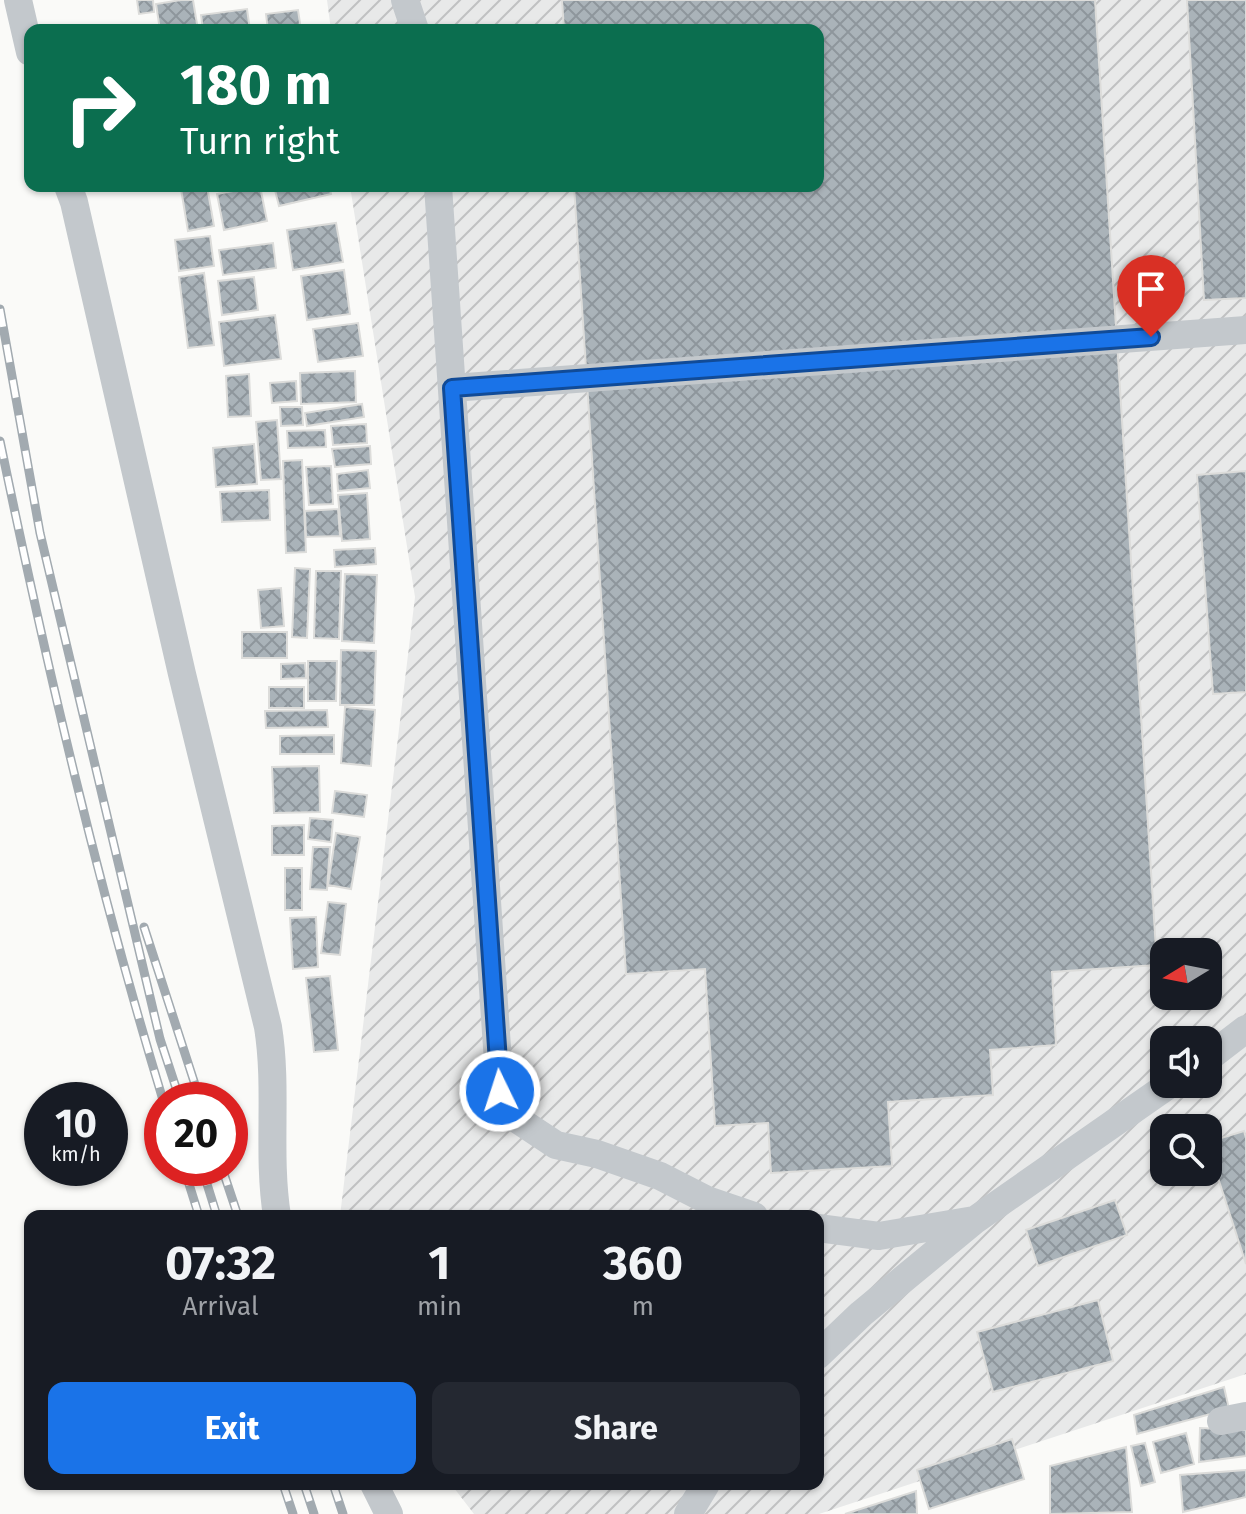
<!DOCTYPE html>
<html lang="en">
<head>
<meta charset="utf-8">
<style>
  :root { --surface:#171b24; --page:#242831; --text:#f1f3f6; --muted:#9ea1a6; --accent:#1a73e8 }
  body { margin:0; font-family:"Fira Sans",sans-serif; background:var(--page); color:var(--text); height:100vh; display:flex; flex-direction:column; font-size:30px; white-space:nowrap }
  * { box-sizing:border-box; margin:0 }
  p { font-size:26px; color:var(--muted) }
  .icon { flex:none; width:44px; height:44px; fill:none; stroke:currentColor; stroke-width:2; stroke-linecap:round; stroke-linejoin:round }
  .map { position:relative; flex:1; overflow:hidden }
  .side { position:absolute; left:24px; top:1210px; width:800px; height:280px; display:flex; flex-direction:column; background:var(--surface); border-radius:16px; box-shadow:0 2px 6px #0004 }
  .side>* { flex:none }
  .hud { position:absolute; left:24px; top:24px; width:800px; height:168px; border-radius:16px; box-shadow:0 2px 6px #0004; background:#0b6e4f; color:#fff; overflow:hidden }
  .needle { width:52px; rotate:260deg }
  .controls { position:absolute; left:1150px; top:938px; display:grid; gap:16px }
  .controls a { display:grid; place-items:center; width:72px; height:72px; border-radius:16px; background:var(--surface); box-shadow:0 2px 6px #0004; font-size:40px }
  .speed { position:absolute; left:24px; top:1082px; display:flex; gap:16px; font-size:40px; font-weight:700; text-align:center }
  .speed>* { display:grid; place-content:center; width:104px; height:104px; border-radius:50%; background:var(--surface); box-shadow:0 2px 6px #0004; line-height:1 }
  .speed small { font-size:20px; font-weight:400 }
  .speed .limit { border:12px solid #d22; background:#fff; color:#111 }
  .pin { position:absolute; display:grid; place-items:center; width:68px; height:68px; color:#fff; margin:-82px -34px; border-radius:50% 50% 50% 0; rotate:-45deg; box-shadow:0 0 8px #0007 }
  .pin .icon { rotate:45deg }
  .me { position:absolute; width:88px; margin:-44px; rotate:356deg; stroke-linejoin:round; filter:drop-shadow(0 0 6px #0008) }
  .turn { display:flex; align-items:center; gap:28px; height:168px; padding:0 24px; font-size:36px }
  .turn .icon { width:104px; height:104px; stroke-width:2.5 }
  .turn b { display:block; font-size:56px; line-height:68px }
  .eta { display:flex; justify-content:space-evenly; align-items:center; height:136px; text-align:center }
  .eta b { font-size:48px; font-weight:700; line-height:56px }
  .button { display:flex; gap:16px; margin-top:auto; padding:16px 24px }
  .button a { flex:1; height:92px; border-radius:16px; background:var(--accent); color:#fff; font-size:32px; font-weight:700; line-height:92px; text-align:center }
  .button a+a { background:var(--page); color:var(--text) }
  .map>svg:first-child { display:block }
  .industrial { fill:url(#industrial-furrows); fill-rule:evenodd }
  .building { fill:url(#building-cross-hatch); stroke:#dcdcda; stroke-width:2 }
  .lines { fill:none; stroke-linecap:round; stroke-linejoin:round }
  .minor { stroke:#c3c8cc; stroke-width:28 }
  .rail-casing { stroke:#a2aab0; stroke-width:9 }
  .rail { stroke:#fff; stroke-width:6; stroke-dasharray:18; stroke-linecap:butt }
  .route-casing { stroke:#114b97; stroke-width:20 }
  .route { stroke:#1a73e8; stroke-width:14 }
</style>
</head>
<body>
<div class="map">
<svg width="1246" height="1514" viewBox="0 0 1246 1514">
  <defs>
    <pattern id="industrial-furrows" width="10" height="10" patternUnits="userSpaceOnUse" patternTransform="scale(2)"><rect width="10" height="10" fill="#e8e9e9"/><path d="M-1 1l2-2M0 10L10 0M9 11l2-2" fill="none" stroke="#c0c1c2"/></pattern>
    <pattern id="building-cross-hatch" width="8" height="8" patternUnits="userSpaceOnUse" patternTransform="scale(2)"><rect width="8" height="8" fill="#aab3b9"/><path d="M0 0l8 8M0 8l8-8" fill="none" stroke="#8e969c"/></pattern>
  </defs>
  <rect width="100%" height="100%" fill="#fafaf8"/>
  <!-- industrial -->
  <path class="industrial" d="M327,0H1246V1374L819,1514H474L451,1484H818V1216H340L415,597L350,186H818V30H331ZM1164,952H1208V996H1164ZM1164,1040H1208V1084H1164ZM1164,1128H1208V1172H1164Z"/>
  <!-- building -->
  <path class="building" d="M137,0H153L154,12L139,14Z
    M181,0H193L198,30H160L156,4Z
    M562,0H1095L1157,965L1052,972L1056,1045L990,1050L993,1095L888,1102L892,1166L771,1173L768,1123L715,1126L705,969L626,974L574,186H818V30H564Z
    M1187,0H1246V298L1204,300Z
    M247,9L250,30H203L201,15Z
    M298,10L301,30H268L266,14Z
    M207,186L214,226L188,231L181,189Z
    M260,186L267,221L224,230L217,194Z
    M274,186H329L331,194L279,206Z
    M336,223L343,262L293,270L287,230Z
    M210,236L214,266L179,271L175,240Z
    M273,243L276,268L223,275L219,250Z
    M344,270L350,314L307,320L301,276Z
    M204,273L214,345L188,348L179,277Z
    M254,277L258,310L222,315L218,281Z
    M275,315L281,359L224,366L219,322Z
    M358,323L363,356L318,362L313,329Z
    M355,371L356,402L301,404L300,373Z
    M249,374L251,416L228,417L226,376Z
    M296,381L297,401L272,403L270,383Z
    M362,404L364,417L307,426L305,413Z
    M280,407H302L303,425L281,426Z
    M277,420L281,479L261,480L256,422Z
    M366,424L367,443L333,445L331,426Z
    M325,430L326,447L288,448L287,431Z
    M254,444L257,484L216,487L213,448Z
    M370,446L371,464L335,467L332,449Z
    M302,460L306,552L286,553L283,461Z
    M331,466L333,504L309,505L306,467Z
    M368,470L370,488L338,491L337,474Z
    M1246,471V692L1213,694L1197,475Z
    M269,490L270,520L222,522L220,492Z
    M367,493L370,539L342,541L338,495Z
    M338,509L340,536L306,537L305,511Z
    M375,548L376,564L335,567L334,550Z
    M295,568L310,569L307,638L292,637Z
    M316,571H341L339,639L314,638Z
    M345,574L377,575L374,643L342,641Z
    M281,588L284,626L261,628L258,590Z
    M242,632H287V658H242Z
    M341,650L376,651L374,705H340Z
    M308,661H337L336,701H308Z
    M305,663L306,678L281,679V664Z
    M269,687H304V708H269Z
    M345,707L375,710L371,766L341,763Z
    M327,710L328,727L266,728L265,711Z
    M334,735V754H280V736Z
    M319,766L320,812L274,813L272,767Z
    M335,791L367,795L364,817L332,813Z
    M310,818L333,820L331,842L308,839Z
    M304,825V855H272V826Z
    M336,833L360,837L351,889L328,885Z
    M313,847H330L327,890L310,889Z
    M285,868H302V910H285Z
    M328,902L346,904L340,955L321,953Z
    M316,917L318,967L293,969L290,918Z
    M330,976L338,1050L314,1052L306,978Z
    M1244,1131L1246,1138V1264L1208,1147V1142Z
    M1115,1200L1127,1235L1038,1266L1026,1230Z
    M1098,1300L1113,1361L993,1392L977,1332Z
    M1224,1387L1229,1409L1137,1434L1134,1415Z
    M1200,1428L1246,1430V1456L1199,1462Z
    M1186,1433L1194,1464L1161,1473L1153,1442Z
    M1012,1439L1024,1479L929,1509L917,1470Z
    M1145,1443L1155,1482L1141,1486L1131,1446Z
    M1126,1447L1132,1512L1050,1514V1466Z
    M1246,1470V1497L1183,1512L1180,1475Z
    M916,1491L917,1514H845Z"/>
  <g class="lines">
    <!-- minor -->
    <path class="minor" d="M18,0L30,52
      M405,0L415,30
      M68,186L74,202L182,674L268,1027C278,1089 267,1153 277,1216
      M438,186L500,1091L509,1114L556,1145L597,1154L660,1176L707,1200L754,1216
      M452,388L1246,330
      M1208,1058L1246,1029
      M818,1228L879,1236L974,1220
      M818,1355L861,1314L975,1220L1170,1084
      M1221,1421L1246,1416
      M374,1484L389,1514
      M688,1514L706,1484"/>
    <defs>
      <path id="rail" d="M0,309L40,533L160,1039L180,1100
        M0,441C46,663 97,883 163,1100
        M144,927L200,1100
        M184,1168L199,1216
        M202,1168L217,1216
        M222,1168L238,1216
        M283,1484L293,1514
        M304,1484L314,1514
        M333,1484L343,1514"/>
    </defs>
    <!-- rail casing -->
    <use href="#rail" class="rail-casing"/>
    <!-- rail -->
    <use href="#rail" class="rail"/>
  </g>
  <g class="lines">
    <defs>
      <path id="route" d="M500,1091L452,388L1151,337"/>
    </defs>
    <!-- route casing -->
    <use href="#route" class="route-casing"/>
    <!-- route -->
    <use href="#route" class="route"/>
  </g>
</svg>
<div class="controls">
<a><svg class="needle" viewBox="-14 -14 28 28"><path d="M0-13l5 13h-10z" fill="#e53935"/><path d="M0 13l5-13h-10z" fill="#9ea1a6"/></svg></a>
<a><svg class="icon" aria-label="sound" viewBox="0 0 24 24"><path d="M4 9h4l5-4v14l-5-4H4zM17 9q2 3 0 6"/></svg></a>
<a><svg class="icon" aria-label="search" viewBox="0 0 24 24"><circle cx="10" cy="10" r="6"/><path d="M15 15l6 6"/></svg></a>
</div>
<div class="speed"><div>10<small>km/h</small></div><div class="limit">20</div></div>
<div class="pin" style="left:1151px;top:337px;background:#d93025"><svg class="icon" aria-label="arrive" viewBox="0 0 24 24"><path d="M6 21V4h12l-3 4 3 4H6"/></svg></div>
<svg class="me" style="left:500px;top:1091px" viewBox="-20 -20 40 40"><circle r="17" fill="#1a73e8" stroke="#fff" stroke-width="3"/><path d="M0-11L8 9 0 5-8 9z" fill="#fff"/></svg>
<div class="hud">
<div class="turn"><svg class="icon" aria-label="right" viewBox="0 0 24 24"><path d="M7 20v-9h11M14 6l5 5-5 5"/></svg><div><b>180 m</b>Turn right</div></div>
</div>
<section class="side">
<div class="eta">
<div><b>07:32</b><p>Arrival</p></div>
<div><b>1</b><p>min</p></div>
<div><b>360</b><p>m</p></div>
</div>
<div class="button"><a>Exit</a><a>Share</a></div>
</section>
</div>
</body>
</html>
